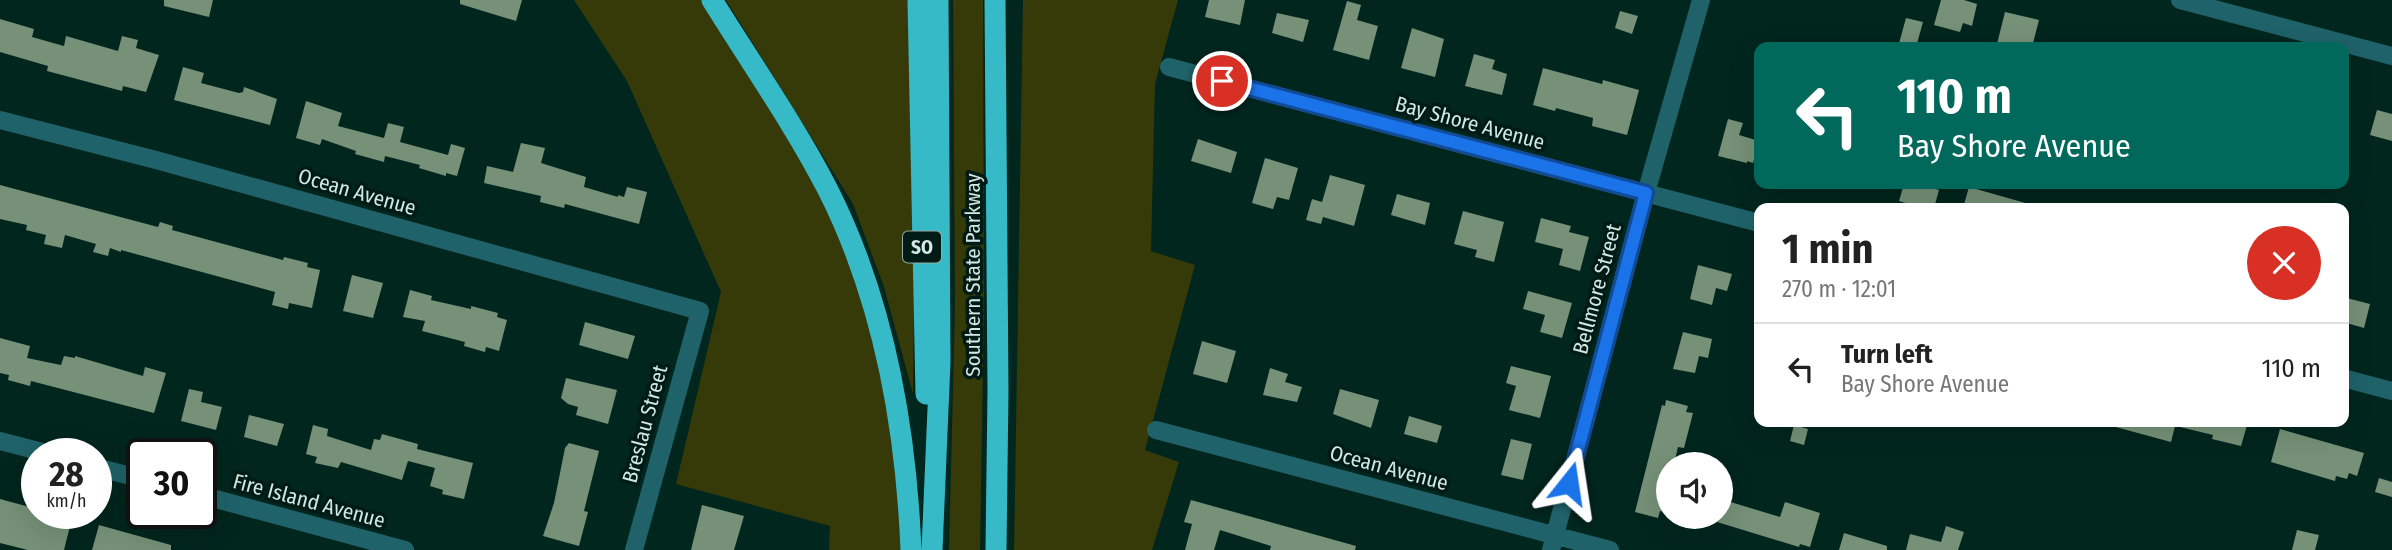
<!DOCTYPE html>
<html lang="en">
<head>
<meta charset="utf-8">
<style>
  :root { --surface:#fff; --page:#f6f6f6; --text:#222; --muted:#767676; --line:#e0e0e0 }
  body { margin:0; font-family:"Fira Sans Condensed",sans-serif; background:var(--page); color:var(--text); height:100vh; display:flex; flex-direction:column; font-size:26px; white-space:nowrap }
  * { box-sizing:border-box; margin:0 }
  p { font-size:23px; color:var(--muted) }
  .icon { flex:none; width:38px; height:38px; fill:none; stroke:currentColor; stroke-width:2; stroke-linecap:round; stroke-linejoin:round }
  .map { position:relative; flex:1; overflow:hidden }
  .details { position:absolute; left:1754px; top:203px; width:595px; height:224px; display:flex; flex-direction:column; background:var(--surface); border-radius:14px; box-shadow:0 7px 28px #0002 }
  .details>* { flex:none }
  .hud { position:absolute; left:1754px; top:42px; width:595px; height:147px; border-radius:14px; box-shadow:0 7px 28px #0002; background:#00695c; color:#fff; overflow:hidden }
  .controls { position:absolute; left:1656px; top:452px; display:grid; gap:14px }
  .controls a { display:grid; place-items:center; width:77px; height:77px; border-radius:50%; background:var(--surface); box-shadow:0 7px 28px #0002; font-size:35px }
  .speed { position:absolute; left:21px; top:438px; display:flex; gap:14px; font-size:35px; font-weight:700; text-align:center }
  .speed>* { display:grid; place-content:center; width:91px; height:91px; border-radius:50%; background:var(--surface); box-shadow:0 7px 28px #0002; line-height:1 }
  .speed small { font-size:18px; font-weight:400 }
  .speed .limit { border:4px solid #111; border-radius:10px; background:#fff; color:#111 }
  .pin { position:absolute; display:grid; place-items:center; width:60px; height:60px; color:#fff; margin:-30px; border:4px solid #fff; border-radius:50%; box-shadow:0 2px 7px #0007 }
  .me { position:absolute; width:77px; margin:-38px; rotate:15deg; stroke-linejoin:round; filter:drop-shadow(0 0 5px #0008) }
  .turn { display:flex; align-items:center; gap:24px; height:147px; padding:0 28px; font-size:32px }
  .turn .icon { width:91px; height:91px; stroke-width:2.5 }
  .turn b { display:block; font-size:49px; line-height:60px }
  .round { display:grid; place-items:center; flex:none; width:74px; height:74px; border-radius:37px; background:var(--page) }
  .overview { display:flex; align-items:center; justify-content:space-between; height:119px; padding:0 28px }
  h1 { font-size:42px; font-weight:700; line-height:52px }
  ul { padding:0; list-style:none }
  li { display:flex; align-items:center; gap:21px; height:91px; padding:0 28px; border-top:2px solid var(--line) }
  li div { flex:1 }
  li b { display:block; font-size:26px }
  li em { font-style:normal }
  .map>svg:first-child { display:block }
  .green { fill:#353a08 }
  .building { fill:#769177 }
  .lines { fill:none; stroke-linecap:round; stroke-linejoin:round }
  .minor { stroke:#1f6269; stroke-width:18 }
  .motorway { stroke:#37bac7; stroke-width:21 }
  .route-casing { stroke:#114b97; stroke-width:18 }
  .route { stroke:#1a73e8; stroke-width:12 }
  .labels { text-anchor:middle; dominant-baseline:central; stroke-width:7; stroke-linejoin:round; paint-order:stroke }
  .shield { fill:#001b15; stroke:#94aaa4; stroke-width:2 }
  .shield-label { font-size:19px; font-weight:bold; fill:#d3e8e2 }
  .street-label { font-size:21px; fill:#d3e8e2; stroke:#001b15 }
</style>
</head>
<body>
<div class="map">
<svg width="2392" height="550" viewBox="0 0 2392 550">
  <rect width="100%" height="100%" fill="#00261e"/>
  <!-- green -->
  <path class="green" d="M574,0H705L843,230L892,389L902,550H829L830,526L676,484L721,292L627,81Z
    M726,0H909L915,218L913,394L884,287L853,204Z
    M953,0H983L984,306L980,550H949L955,306Z
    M1023,0H1178L1155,84L1151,251L1195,265L1145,450L1179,462L1152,550H1014Z"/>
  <!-- building -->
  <path class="building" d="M164,0H213L209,17L164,6Z
    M460,0H522L516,21L460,4Z
    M1209,0H1245L1240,25L1205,17Z
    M1941,0H1964L1977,4L1972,26L1963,23L1960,32L1934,25Z
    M1347,1L1361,5L1357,20L1378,26L1369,60L1333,50Z
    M1620,11L1638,16L1632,34L1615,28Z
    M2005,12L2039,20L2032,47H1999L2000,45L1997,44Z
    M1277,13L1309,20L1303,42L1272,33Z
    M1906,18L1923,22L1916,47H1898Z
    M0,19L34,29L32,37L64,46L66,36L118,51L122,36L138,40L136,48L159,55L146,92L123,86L122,91L47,71L48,66L0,52Z
    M1412,28L1444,39L1435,77L1401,68Z
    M1474,54L1495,60L1492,69L1507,74L1502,95L1465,86Z
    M183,67L204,73L201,83L239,93L243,92L244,87L277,99L270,125L174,100Z
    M1543,68L1602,84L1603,80L1639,90L1627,135L1592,126L1593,118L1556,108L1555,111L1533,105Z
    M306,101L342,113L338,126L384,138L388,123L404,127L400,142L448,155L451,144L465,148L457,176L446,173V176L419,168L420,165L385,156L384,162L355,154L356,151L322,139L320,145L296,138Z
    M2377,110L2392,114V141L2370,135Z
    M1728,119L1743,123L1739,135L1759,141L1753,163L1747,161V163L1718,156Z
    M1198,139L1237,152L1231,173L1191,161Z
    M521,143L545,148L541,163L586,177L584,187L618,197V195L624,197L627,187L647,192L639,224L565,204L564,208L540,202L541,196L484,183L487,166L513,172Z
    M1265,158L1298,168L1289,200L1277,197L1273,209L1252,203Z
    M1330,175L1365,185L1354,226L1323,217L1321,224L1306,220L1312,199L1322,202Z
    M1904,184H1919L1939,190L1934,208H1923L1899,201Z
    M0,185L158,227L160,222L173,226L172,230L283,260L284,257L308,263L307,267L320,270L312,308L289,303L288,309L272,305L275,292L121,250V252L110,248L108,256L93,252L96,244L65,235L62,248L44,244L46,235L26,230L27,225L0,219Z
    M1969,187L2029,204L2028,208H1963Z
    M1397,194L1430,203L1425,225L1391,215Z
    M1463,211L1504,222L1494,262L1475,257L1477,250L1454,244Z
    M1541,218L1571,226L1569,232L1589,237L1580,271L1559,265L1563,249L1535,242Z
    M1698,265L1732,274L1727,291L1716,288L1712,305L1690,299Z
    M352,275L383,283L373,318L343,311Z
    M410,290L432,296L431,300L471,309V306L498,313L497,317L507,320L499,351L486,347L485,352L464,346L465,342L422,331L425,321L403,317Z
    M1528,291L1572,303L1562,338L1540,332L1545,315L1523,309Z
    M2343,297L2370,304L2364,328L2343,322Z
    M585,322L635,336L628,359L579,345Z
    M1683,332L1712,339L1708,358L1699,356L1695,373L1673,369Z
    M0,338L30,346L27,358L61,365L64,356L75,358V356L143,376L145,367L166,373L154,413L31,381L30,386L8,380L9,375L0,373Z
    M1202,341L1236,351L1227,383L1193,374Z
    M1511,366L1551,376L1540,418L1509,410L1516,386L1506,383Z
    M1270,368L1288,374L1285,382L1302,387L1297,402L1263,395Z
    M566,378L617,390L608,424L576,415L578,407L568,404L561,398Z
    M189,389L203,392L201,402L222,407L216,430L181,421Z
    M1340,389L1379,400L1371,428L1333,414Z
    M1666,400L1688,406L1686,412L1693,413L1684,448L1678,447L1675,460L1668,464V513L1660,511L1658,518L1635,512L1662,405L1665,406Z
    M249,415L284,424L277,446L244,437Z
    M1409,416L1442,426L1437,443L1404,434Z
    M2113,422H2176L2171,442L2112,426Z
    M2181,422H2248L2241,446L2212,439L2213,435L2180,427Z
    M313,425L328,429L327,436L371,450L374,439L380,440L382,434L418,444L417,449L473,463L464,499L442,494L443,490L430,486L435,468L408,461L402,480L341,462L338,468L315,463L317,457L306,454Z
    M1794,425L1808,429L1804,445L1790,441Z
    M2280,429L2364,453L2357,476L2349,473L2347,479L2336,476L2335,481L2271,462Z
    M1511,439L1532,444L1523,480L1501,475Z
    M569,443L599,451L584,511L588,512L579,546L543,536L554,503L565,448Z
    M2379,478L2392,482V497L2375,492Z
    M0,499L37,509V513H47L46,515L71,522L64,550H28L0,543Z
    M1191,500L1356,546L1355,550H1270L1271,546L1220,530L1214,550H1185L1192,524L1184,522Z
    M1724,500L1780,517L1785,502L1820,513L1810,547L1800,544L1799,547L1717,522Z
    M702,505L744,516L734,550H691Z
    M99,525L171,545V550H92Z
    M1946,526L1964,532L1958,550H1906L1910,534L1941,542Z
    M2297,530L2319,535L2315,550H2292Z
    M1844,533L1887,546V550H1839Z"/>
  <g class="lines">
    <!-- minor -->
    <path class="minor" d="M2180,0L2392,56
      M1169,67L1759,223
      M0,120L156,160L700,311L634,550
      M2343,378L2392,391
      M1156,430L1610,550
      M0,441L46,453
      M96,467L142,479
      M201,495L405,550
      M1551,550L1646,193L1701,0"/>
    <!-- motorway -->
    <path class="motorway" d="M712,0C751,63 794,124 828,190C884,301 906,427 911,550
      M918,0L926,394
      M995,0L998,391L996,550
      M932,550L940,362L938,0"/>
  </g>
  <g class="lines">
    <defs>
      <path id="route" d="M1222,81L1646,193L1569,483"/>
    </defs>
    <!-- route casing -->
    <use href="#route" class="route-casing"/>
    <!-- route -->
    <use href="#route" class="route"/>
  </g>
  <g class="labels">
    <!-- shield labels -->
    <rect class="shield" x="903" y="231.5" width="38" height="31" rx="5"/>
    <g class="shield-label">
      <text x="922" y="247">SO</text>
    </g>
    <!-- street labels -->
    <g class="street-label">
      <text transform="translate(1470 123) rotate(15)">Bay Shore Avenue</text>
      <text transform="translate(357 192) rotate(16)">Ocean Avenue</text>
      <text transform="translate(973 275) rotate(-90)">Southern State Parkway</text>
      <text transform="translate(1597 289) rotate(-75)">Bellmore Street</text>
      <text transform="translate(645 424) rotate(-75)">Breslau Street</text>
      <text transform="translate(1389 468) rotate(15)">Ocean Avenue</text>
      <text transform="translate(309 501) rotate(15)">Fire Island Avenue</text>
    </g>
  </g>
</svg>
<div class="controls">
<a><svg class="icon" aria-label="sound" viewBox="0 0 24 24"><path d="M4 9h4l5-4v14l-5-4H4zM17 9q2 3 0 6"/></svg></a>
</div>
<div class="speed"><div>28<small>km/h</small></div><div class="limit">30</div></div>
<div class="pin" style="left:1222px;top:81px;background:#d93025"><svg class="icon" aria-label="arrive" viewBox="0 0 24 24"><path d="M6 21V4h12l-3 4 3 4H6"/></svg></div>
<svg class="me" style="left:1569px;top:483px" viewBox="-20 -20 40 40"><path d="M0-17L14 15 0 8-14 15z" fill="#1a73e8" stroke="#fff" stroke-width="4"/></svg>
<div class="hud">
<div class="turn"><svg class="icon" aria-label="left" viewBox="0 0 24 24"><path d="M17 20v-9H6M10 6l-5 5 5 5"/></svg><div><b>110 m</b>Bay Shore Avenue</div></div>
</div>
<section class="details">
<div class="overview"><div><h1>1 min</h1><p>270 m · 12:01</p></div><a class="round" style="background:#d93025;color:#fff"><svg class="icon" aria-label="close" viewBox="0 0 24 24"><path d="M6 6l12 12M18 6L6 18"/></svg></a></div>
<ul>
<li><svg class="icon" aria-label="left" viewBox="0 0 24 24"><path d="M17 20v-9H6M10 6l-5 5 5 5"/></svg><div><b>Turn left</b><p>Bay Shore Avenue</p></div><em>110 m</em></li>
</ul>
</section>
</div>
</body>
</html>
